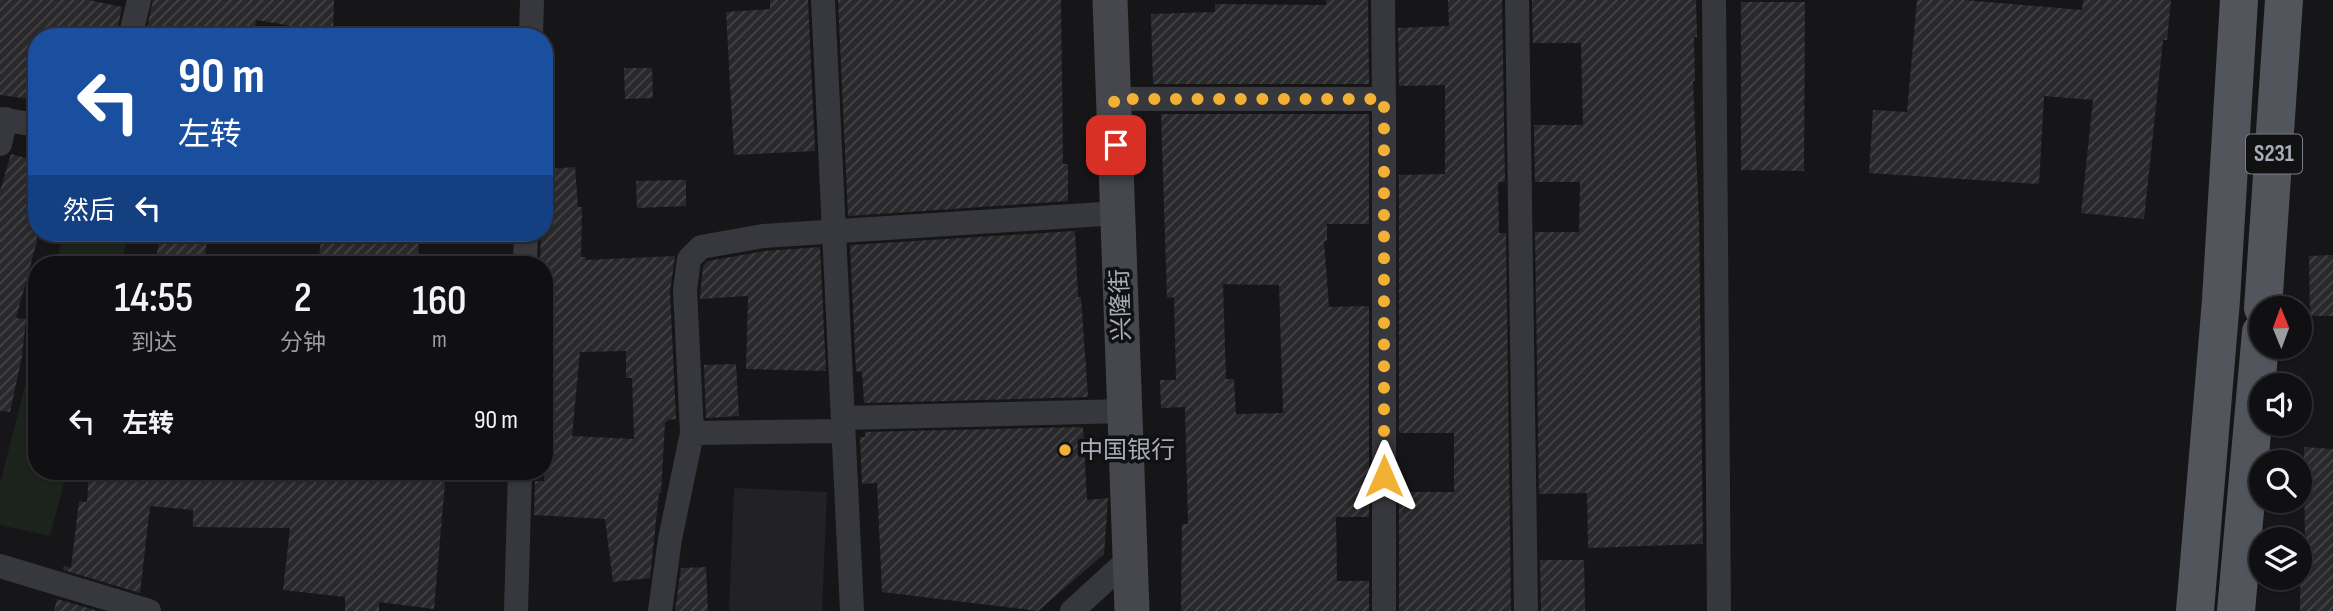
<!DOCTYPE html>
<html lang="zh">
<head>
<meta charset="utf-8">
<style>
  :root { --surface:#101012; --page:#19191b; --text:#f1f3f6; --muted:#9c9d9f; --line:#303032 }
  body { margin:0; font-family:"Sofia Sans Condensed","Noto Sans SC",sans-serif; background:var(--page); color:var(--text); height:100vh; display:flex; flex-direction:column; font-size:26px; white-space:nowrap }
  * { box-sizing:border-box; margin:0 }
  p { font-size:23px; color:var(--muted) }
  .icon { flex:none; width:38px; height:38px; fill:none; stroke:currentColor; stroke-width:2; stroke-linecap:round; stroke-linejoin:round }
  .map { position:relative; flex:1; overflow:hidden }
  .drawer { position:absolute; left:28px; top:256px; width:525px; height:224px; display:flex; flex-direction:column; background:var(--surface); border-radius:28px; box-shadow:0 2px 5px #0004,0 0 0 2px var(--line) }
  .drawer>* { flex:none }
  .banner { position:absolute; left:28px; top:28px; width:525px; height:214px; border-radius:28px; box-shadow:0 2px 5px #0004,0 0 0 2px var(--line); background:#1a4fa0; color:#fff; overflow:hidden }
  .needle { width:46px; rotate:359deg }
  .tools { position:absolute; left:2249px; top:296px; display:grid; gap:14px }
  .tools a { display:grid; place-items:center; width:63px; height:63px; border-radius:50%; background:var(--surface); box-shadow:0 2px 5px #0004,0 0 0 2px var(--line); font-size:35px }
  .pin { position:absolute; display:grid; place-items:center; width:60px; height:60px; color:#fff; margin:-30px; border-radius:14px; box-shadow:0 4px 10px #0006 }
  .me { position:absolute; width:77px; margin:-38px; rotate:0deg; stroke-linejoin:round; filter:drop-shadow(0 0 5px #0008) }
  .turn { display:flex; align-items:center; gap:24px; height:147px; padding:0 35px; font-size:32px }
  .turn .icon { width:91px; height:91px; stroke-width:2.5 }
  .turn b { display:block; font-size:49px; line-height:60px }
  .then { display:flex; align-items:center; height:66px; padding:0 35px; background:#0003; gap:14px; font-size:26px }
  .eta { display:flex; justify-content:space-evenly; align-items:center; height:119px; text-align:center }
  .eta b { font-size:42px; font-weight:600; line-height:49px }
  ul { padding:0; list-style:none }
  li { display:flex; align-items:center; gap:21px; height:91px; padding:0 35px }
  li div { flex:1 }
  li b { display:block; font-size:26px }
  li em { font-style:normal }
  .map>svg:first-child { display:block }
  .built { fill:#222225 }
  .green { fill:#1c231d }
  .building { fill:url(#building-hatch); fill-rule:evenodd }
  .lines { fill:none; stroke-linecap:round; stroke-linejoin:round }
  .street { stroke:#37383d; stroke-width:24 }
  .secondary { stroke:#45474d; stroke-width:35 }
  .primary { stroke:#53555c; stroke-width:38 }
  .route { stroke:#f2b134; stroke-width:12; stroke-dasharray:0 21.6 }
  .poi-dot { fill:#f2b134; stroke:#111113; stroke-width:2.5 }
  .labels { text-anchor:middle; dominant-baseline:central; stroke-width:7; stroke-linejoin:round; paint-order:stroke }
  .shield { fill:#111113; stroke:#7b7e86; stroke-width:2 }
  .shield-label { font-size:23px; font-weight:bold; fill:#a8adb8 }
  .street-label { font-size:24px; fill:#a8adb8; stroke:#111113 }
  .poi-label { font-size:24px; fill:#a8adb8; stroke:#111113; text-anchor:start }
</style>
</head>
<body>
<div class="map">
<svg width="2333" height="611" viewBox="0 0 2333 611">
  <defs>
    <pattern id="building-hatch" width="6" height="6" patternUnits="userSpaceOnUse" patternTransform="scale(1.75)"><rect width="6" height="6" fill="#29292c"/><path d="M-1 1l2-2M0 6l6-6M5 7l2-2" fill="none" stroke="#454548"/></pattern>
  </defs>
  <rect width="100%" height="100%" fill="#161618"/>
  <!-- built -->
  <path class="built" d="M734,488L827,492L822,611H729Z"/>
  <!-- green -->
  <path class="green" d="M64,233H129L121,264H56Z
    M37,339V471H67L50,536L0,525V484Z"/>
  <!-- building -->
  <path class="building" d="M0,0H89L122,7L116,37H37V100L0,95Z
    M153,0H334L333,37H297L298,27L256,20L254,37H145Z
    M770,0H808L815,151L734,155L726,12L770,9Z
    M838,0H1061L1063,164H1068V201L848,216Z
    M1326,0H1368L1369,84H1153L1151,14L1215,12V4L1326,5Z
    M1448,0H1502L1505,182H1498L1499,233H1506L1511,611H1399V492H1454V433H1399V175L1445,174V85L1399,86L1398,28L1449,26Z
    M1532,0H1696L1697,37H1694L1695,81H1693L1699,219L1703,544L1588,548L1587,493L1539,494L1535,232H1579L1580,182H1535L1534,125H1583L1581,43H1533Z
    M1917,0H1964L2082,10L2083,0H2171L2167,40H2163L2144,219L2081,213L2093,100L2044,96L2039,184L1869,173L1873,110L1907,112Z
    M1741,2H1805L1804,171L1741,170Z
    M624,68H652L653,98L625,99Z
    M1161,114H1369V224H1327V241H1324L1329,307L1369,306V517H1336L1337,581H1369V611H1181L1182,524H1188L1185,407L1161,408L1160,380H1176L1174,297L1167,298ZM1223,284L1279,285L1283,413L1236,414L1234,379H1226Z
    M11,154L37,161V241L16,318L26,319L22,356L10,412L0,411V191Z
    M575,167L578,207H582L581,257H586V260L675,256L670,291L676,419L667,420V422H665L661,493H659L650,578L613,582L605,519L534,515L535,481H544V264H540L541,233H544V206H553L550,169ZM626,351V378H632L634,439L572,436L580,352Z
    M686,180V206L637,208L636,181Z
    M1075,231L1078,297H1081L1088,397L864,403L862,372L856,371L850,245Z
    M160,233H208L204,261L157,255Z
    M322,233H419L418,264H318Z
    M820,247L826,371L746,369L748,296L700,299L703,266L708,261L765,251Z
    M2333,255V316H2310L2309,256Z
    M736,364L739,416L706,418L704,365Z
    M1083,427L1087,500L1108,498L1104,554L1038,611L882,592L877,483L862,484L860,437H865V432Z
    M2304,447L2333,449V611H2300L2301,539H2305Z
    M89,471H446L434,609L379,602V611H345V597L283,590L290,528L193,527V510L150,506L140,593L63,570L64,566L71,568L79,501L87,502Z
    M1540,560H1584L1585,611H1541Z
    M706,567L708,611H675L681,568Z
    M57,599L98,611H54Z"/>
  <g class="lines">
    <!-- street -->
    <path class="street" d="M823,0L852,611
      M1517,0L1526,611
      M1714,0L1719,611
      M130,37L139,0
      M531,37L532,0
      M1114,99H1384L1383,0
      M1384,99V611
      M0,119L37,125
      M0,144L6,119
      M525,264L526,233
      M843,418L1125,411
      M692,433L843,431
      M0,566L149,611
      M516,611L520,471
      M660,611L670,539L692,433L685,290L689,259L701,247L763,236L1118,213
      M1072,611L1130,558"/>
    <!-- secondary -->
    <path class="secondary" d="M1110,0L1132,611"/>
    <!-- primary -->
    <path class="primary" d="M2263,308L2284,0
      M2195,611L2221,300L2239,0
      M2236,611L2261,332"/>
  </g>
  <g class="lines">
    <!-- route -->
    <path class="route" d="M1116,145L1114,99H1384V476"/>
  </g>
  <!-- markers -->
  <circle class="poi-dot" cx="1065" cy="450" r="7"/>
  <g class="labels">
    <!-- shield labels -->
    <rect class="shield" x="2246" y="134.5" width="56" height="39" rx="5"/>
    <g class="shield-label">
      <text x="2274" y="154">S231</text>
    </g>
    <!-- street labels -->
    <g class="street-label">
      <text transform="translate(1121 305) rotate(-92)">兴隆街</text>
    </g>
    <!-- poi labels -->
    <g class="poi-label">
      <text x="1079" y="450">中国银行</text>
    </g>
  </g>
</svg>
<div class="tools">
<a><svg class="needle" viewBox="-14 -14 28 28"><path d="M0-13l5 13h-10z" fill="#e53935"/><path d="M0 13l5-13h-10z" fill="#9c9d9f"/></svg></a>
<a><svg class="icon" aria-label="sound" viewBox="0 0 24 24"><path d="M4 9h4l5-4v14l-5-4H4zM17 9q2 3 0 6"/></svg></a>
<a><svg class="icon" aria-label="search" viewBox="0 0 24 24"><circle cx="10" cy="10" r="6"/><path d="M15 15l6 6"/></svg></a>
<a><svg class="icon" aria-label="layers" viewBox="0 0 24 24"><path d="M12 4l9 5-9 5-9-5zM3 14l9 5 9-5"/></svg></a>
</div>
<div class="pin" style="left:1116px;top:145px;background:#d93025"><svg class="icon" aria-label="arrive" viewBox="0 0 24 24"><path d="M6 21V4h12l-3 4 3 4H6"/></svg></div>
<svg class="me" style="left:1384px;top:476px" viewBox="-20 -20 40 40"><path d="M0-17L14 15 0 8-14 15z" fill="#f2b134" stroke="#fff" stroke-width="4"/></svg>
<div class="banner">
<div class="turn"><svg class="icon" aria-label="left" viewBox="0 0 24 24"><path d="M17 20v-9H6M10 6l-5 5 5 5"/></svg><div><b>90 m</b>左转</div></div>
<div class="then">然后<svg class="icon" aria-label="left" viewBox="0 0 24 24"><path d="M17 20v-9H6M10 6l-5 5 5 5"/></svg></div>
</div>
<section class="drawer">
<div class="eta">
<div><b>14:55</b><p>到达</p></div>
<div><b>2</b><p>分钟</p></div>
<div><b>160</b><p>m</p></div>
</div>
<ul>
<li><svg class="icon" aria-label="left" viewBox="0 0 24 24"><path d="M17 20v-9H6M10 6l-5 5 5 5"/></svg><div><b>左转</b></div><em>90 m</em></li>
</ul>
</section>
</div>
</body>
</html>
